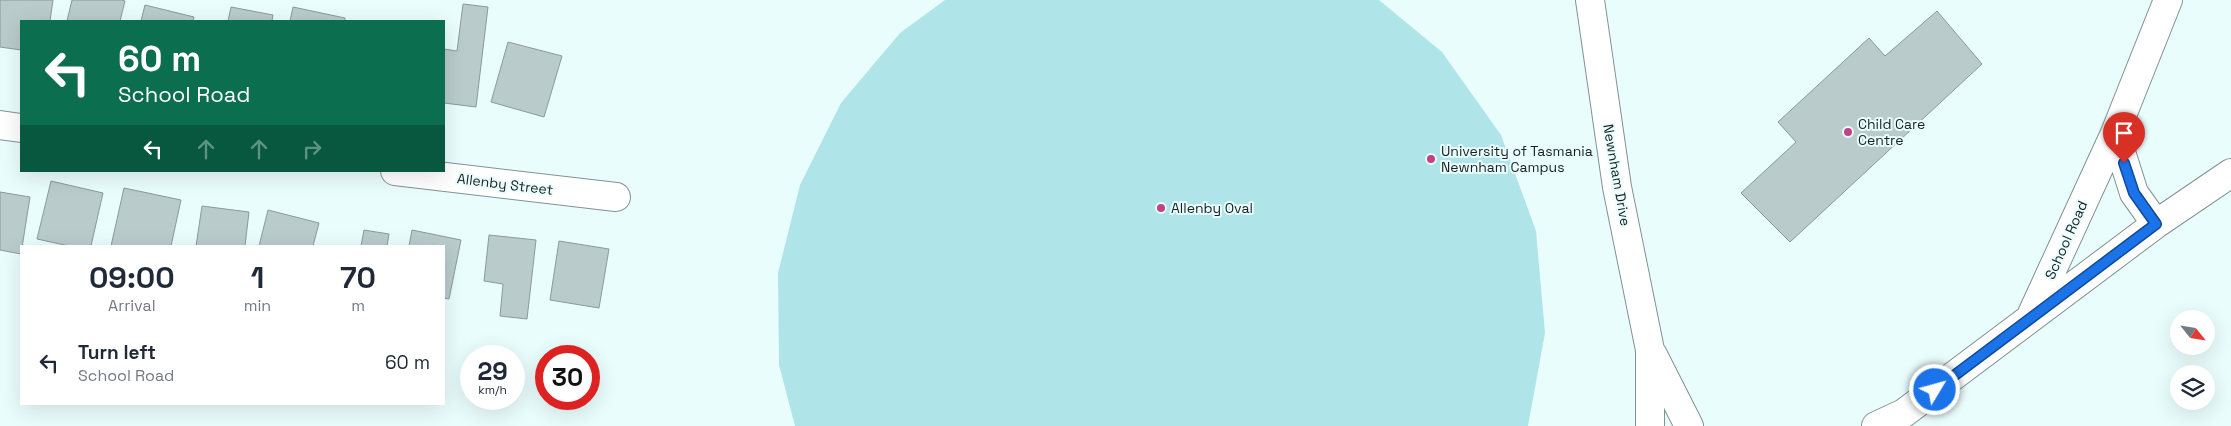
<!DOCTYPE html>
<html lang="en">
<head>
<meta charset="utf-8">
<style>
  :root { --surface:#fff; --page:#f6f6f7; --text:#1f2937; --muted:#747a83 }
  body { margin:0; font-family:"Space Grotesk",sans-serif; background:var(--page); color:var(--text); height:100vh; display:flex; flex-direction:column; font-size:19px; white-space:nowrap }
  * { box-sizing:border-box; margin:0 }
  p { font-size:16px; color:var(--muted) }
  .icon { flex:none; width:28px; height:28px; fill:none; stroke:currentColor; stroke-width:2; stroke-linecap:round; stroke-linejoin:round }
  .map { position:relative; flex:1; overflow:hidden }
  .panel { position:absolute; left:20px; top:245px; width:425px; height:160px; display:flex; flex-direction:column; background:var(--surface); border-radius:0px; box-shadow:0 5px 20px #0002 }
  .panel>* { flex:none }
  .hud { position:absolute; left:20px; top:20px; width:425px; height:152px; border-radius:0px; box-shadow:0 5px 20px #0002; background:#0b6e4f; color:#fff; overflow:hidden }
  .needle { width:32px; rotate:120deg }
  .fabs { position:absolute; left:2170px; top:310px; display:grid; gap:10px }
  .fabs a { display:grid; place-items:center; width:45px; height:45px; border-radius:50%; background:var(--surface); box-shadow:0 5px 20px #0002; font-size:25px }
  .speed { position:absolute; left:460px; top:345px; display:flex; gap:10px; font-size:25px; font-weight:700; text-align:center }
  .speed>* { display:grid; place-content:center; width:65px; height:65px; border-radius:50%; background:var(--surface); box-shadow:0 5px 20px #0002; line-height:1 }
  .speed small { font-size:12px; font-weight:400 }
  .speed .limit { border:8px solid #d22; background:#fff; color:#111 }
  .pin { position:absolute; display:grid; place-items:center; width:42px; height:42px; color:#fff; margin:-51px -21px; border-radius:50% 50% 50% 0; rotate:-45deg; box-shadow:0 0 5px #0007 }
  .pin .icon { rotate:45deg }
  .me { position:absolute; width:55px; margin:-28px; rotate:53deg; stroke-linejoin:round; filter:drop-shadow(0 0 4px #0008) }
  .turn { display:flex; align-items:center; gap:18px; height:105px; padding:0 15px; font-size:22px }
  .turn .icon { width:65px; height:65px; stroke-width:2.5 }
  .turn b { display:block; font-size:35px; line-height:42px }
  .lanes { display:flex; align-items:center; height:48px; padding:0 15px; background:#0003; justify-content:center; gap:25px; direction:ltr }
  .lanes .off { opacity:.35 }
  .eta { display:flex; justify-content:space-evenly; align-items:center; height:85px; text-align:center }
  .eta b { font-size:30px; font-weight:600; line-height:35px }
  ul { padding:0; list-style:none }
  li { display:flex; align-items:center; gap:15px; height:65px; padding:0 15px }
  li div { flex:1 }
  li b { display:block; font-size:19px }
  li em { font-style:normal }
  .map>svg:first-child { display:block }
  .green { fill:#afe5e8 }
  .building { fill:#bacbcc; stroke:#899a9b }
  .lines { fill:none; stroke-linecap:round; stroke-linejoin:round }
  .minor-casing { stroke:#819292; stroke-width:30 }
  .minor { stroke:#fff; stroke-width:28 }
  .route-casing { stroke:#114b97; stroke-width:12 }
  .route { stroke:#1a73e8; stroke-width:9 }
  .poi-dot { fill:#c34188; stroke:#eafdfd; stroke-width:2 }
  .labels { text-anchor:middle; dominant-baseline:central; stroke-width:4; stroke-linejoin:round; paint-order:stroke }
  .poi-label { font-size:14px; fill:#1a2021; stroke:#eafdfd; text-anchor:start }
  .street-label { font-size:14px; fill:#1a2021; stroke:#eafdfd }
</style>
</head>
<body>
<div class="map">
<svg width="2231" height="426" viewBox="0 0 2231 426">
  <rect width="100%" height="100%" fill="#eafdfd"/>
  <!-- green -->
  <path class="green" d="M945,0H1379L1442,52L1501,135L1536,231L1545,333L1528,426H795L779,365L778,273L800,185L841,103L900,33Z"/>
  <!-- building -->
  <path class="building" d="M0,0H53L50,21H21V50L0,47Z
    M72,0H122L125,1L120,21H67Z
    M463,4L488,7L476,107L444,103V49L457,51Z
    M145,5L194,17L193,21H141Z
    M231,7L273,15L272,21H228Z
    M293,7L345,18V21H290Z
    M1937,11L1982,64L1790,242L1741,193L1796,142L1778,122L1869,38L1885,56Z
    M508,42L562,56L544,117L491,102Z
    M51,181L103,193L91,246H69L37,239Z
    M124,188L181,200L171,246H111Z
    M0,192L30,197L21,254L0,250Z
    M202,206L249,212L245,246H196Z
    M268,210L319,223L313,246H259Z
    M364,230L389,234L387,246H361Z
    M412,230L461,240L449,299L444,298V246H409Z
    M489,235L536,240L527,319L500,316L503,284L484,281Z
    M559,241L609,249L599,308L550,300Z"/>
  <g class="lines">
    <defs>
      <path id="minor" d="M1590,0L1617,187L1650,350V426
        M0,125L21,128
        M395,171L616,197
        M2156,224L2134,193L2115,133L2168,0
        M2031,316L2115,133
        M1653,355L1689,426
        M1876,426L1904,413L2156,224L2231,173"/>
    </defs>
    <!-- minor casing -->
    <use href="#minor" class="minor-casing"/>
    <!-- minor -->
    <use href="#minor" class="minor"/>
  </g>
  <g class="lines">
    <defs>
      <path id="route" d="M1935,390L2156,224L2134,193L2124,163"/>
    </defs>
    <!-- route casing -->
    <use href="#route" class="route-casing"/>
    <!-- route -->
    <use href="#route" class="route"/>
  </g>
  <!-- markers -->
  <g class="poi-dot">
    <circle cx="1848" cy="132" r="5"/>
    <circle cx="1431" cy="159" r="5"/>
    <circle cx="1161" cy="208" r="5"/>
  </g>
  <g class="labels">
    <!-- poi labels -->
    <g class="poi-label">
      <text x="1858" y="124">Child Care<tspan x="1858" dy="16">Centre</tspan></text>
      <text x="1441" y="151">University of Tasmania<tspan x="1441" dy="16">Newnham Campus</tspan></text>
      <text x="1171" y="208">Allenby Oval</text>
    </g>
    <!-- street labels -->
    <g class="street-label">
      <text transform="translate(1617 175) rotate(80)">Newnham Drive</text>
      <text transform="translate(505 184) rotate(7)">Allenby Street</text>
      <text transform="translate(2066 240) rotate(-66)">School Road</text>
    </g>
  </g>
</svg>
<div class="fabs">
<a><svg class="needle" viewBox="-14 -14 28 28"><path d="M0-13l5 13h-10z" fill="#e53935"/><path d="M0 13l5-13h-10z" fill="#747a83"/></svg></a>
<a><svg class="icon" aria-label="layers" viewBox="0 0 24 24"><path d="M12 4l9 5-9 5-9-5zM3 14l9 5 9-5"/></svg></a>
</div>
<div class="speed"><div>29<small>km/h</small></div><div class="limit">30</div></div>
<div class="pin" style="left:2124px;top:163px;background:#d93025"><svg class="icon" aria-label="arrive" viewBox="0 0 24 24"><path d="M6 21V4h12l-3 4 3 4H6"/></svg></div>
<svg class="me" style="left:1935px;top:390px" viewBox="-20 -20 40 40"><circle r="17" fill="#1a73e8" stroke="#fff" stroke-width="3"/><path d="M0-11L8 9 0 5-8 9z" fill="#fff"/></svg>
<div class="hud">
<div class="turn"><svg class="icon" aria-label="left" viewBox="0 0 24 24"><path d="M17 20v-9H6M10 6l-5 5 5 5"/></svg><div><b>60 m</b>School Road</div></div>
<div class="lanes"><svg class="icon" aria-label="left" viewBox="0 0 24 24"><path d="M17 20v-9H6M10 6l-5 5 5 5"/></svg><svg class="icon off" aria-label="ahead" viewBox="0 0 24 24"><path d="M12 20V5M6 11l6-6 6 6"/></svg><svg class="icon off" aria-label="ahead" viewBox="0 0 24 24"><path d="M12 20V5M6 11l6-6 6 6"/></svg><svg class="icon off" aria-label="right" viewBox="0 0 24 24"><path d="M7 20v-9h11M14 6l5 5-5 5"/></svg></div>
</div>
<section class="panel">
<div class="eta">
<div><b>09:00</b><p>Arrival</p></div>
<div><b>1</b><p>min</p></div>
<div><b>70</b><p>m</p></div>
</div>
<ul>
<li><svg class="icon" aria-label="left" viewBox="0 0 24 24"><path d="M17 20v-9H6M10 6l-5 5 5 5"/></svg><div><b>Turn left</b><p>School Road</p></div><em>60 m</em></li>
</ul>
</section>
</div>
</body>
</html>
